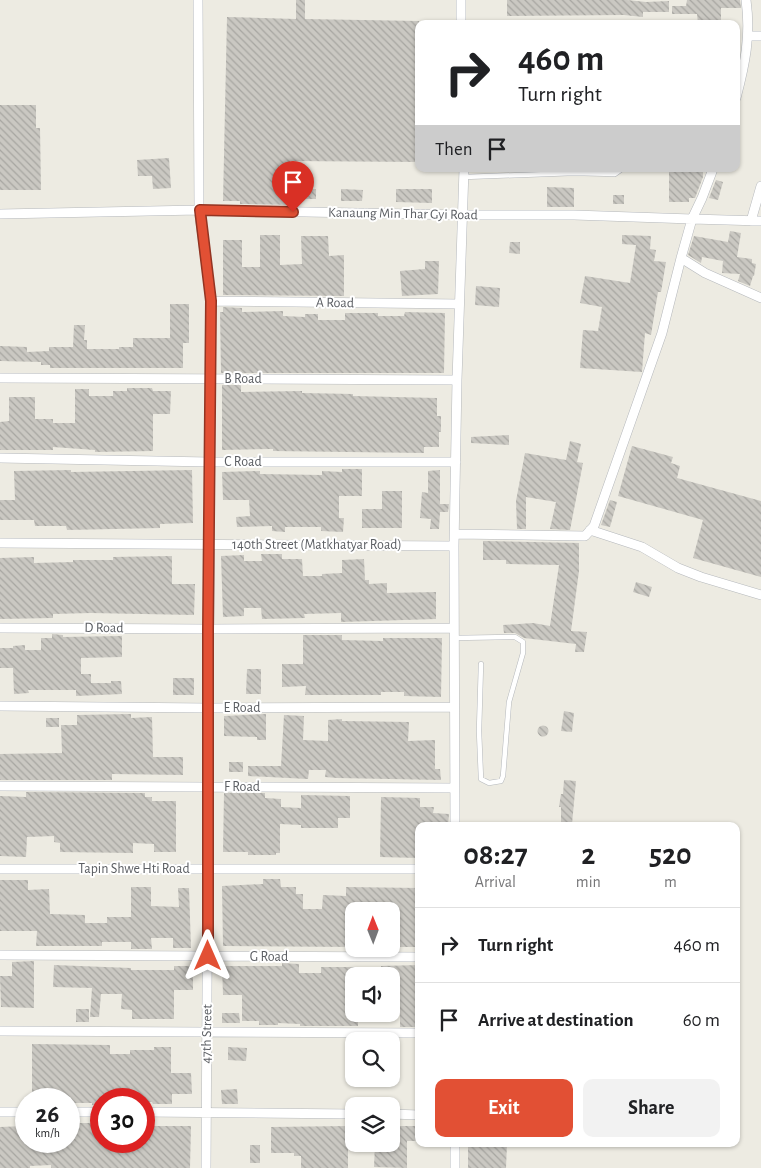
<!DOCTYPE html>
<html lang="en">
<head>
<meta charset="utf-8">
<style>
  :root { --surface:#fff; --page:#f2f2f2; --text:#202124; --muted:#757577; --line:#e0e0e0; --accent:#e25034 }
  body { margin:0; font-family:"Alegreya Sans",sans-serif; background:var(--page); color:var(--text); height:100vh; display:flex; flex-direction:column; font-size:19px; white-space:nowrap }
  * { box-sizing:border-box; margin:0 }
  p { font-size:16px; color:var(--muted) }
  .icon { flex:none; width:28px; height:28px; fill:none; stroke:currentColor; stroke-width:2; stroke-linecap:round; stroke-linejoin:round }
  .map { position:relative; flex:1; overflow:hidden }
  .panel { position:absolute; left:415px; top:822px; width:325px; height:325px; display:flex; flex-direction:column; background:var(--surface); border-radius:10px; box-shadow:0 1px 4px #0004 }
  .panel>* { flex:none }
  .guide { position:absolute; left:415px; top:20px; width:325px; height:152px; border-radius:10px; box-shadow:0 1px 4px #0004; background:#fff; color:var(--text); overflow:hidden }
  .needle { width:32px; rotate:359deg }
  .fabs { position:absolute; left:345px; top:902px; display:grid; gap:10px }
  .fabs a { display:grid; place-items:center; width:55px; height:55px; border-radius:10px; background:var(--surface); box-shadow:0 1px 4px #0004; font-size:25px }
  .speed { position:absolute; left:15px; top:1088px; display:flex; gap:10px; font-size:25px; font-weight:700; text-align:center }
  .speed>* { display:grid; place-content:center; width:65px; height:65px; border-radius:50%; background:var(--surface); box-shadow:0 1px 4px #0004; line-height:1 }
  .speed small { font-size:12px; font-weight:400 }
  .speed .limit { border:8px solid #d22; background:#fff; color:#111 }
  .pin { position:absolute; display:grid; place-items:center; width:42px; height:42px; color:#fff; margin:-51px -21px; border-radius:50% 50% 50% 0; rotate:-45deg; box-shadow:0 0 5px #0007 }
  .pin .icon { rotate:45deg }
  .me { position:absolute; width:55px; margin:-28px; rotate:0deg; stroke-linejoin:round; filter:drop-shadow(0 0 4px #0008) }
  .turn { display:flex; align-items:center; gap:18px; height:105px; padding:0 20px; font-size:22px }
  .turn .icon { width:65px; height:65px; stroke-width:2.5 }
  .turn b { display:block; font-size:35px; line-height:42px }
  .then { display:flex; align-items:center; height:48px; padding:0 20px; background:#0003; gap:10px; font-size:19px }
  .eta { display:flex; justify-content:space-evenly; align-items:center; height:85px; text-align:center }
  .eta b { font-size:30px; font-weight:700; line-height:35px }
  .action { display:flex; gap:10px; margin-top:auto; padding:10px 20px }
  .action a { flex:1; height:58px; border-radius:10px; background:var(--accent); color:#fff; font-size:20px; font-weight:700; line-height:58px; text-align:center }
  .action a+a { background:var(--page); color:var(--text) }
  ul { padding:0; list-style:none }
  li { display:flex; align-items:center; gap:15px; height:75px; padding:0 20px; border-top:1px solid var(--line) }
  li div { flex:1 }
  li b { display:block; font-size:19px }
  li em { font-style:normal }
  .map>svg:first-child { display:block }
  .building { fill:url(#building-back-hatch) }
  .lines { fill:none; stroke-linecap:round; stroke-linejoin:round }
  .lane-casing { stroke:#b5b8bc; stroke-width:5.5 }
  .street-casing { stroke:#b5b8bc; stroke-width:10 }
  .lane { stroke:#fff; stroke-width:4.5 }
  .street { stroke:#fff; stroke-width:9 }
  .route-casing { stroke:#933422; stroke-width:12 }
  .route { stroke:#e25034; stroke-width:9 }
  .labels { text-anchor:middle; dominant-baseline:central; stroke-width:4; stroke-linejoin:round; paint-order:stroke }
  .street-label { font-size:14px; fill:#5b5e63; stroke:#fff }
</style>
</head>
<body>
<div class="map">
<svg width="761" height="1168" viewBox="0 0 761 1168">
  <defs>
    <pattern id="building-back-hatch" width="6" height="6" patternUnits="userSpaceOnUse" patternTransform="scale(1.25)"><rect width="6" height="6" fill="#cac8c2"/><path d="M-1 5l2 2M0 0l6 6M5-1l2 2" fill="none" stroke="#a7a6a1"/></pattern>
  </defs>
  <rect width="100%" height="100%" fill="#edebe2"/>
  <!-- building -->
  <path class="building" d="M296,0H305V19L419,21V162L290,161L289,183H293V190L316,189V199H293V205L240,204V201H223L227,17L296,19Z
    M507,0H627L646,2L669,1V12H643V17L624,15L507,16Z
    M687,0H740L741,8H721V24H698L697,14H672V6H686Z
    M0,105H36V128H40L41,190H0Z
    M169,158L171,188L153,189L152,176H138L137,160Z
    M669,169H703V177L695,198H689V202H669Z
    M716,180L723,182L718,200L709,198Z
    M547,187L574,188V207H547Z
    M341,189L363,190L362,201H341Z
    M396,189H432V203L396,202Z
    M613,195H624V204H613Z
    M730,231L741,233L737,257L752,259V263L756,264L754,276H753L750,286L738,281L740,274L722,273L723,261L702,257L701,263L688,255L694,236L728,242Z
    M260,235H280V265L302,264L301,236H328L329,256L344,255V296L223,295V240H242V267H260Z
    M622,235L651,236L650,249L656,250L654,261L666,262L661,292H658L651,335L645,333L642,372L580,368L583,330L598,331L602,307L580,303L585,276L630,283L636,245L622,244Z
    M510,242H520V254L509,253Z
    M425,261H439L438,294L402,296L400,271L425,269Z
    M476,286L500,288L499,307L475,305Z
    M170,304H189V343H183V368H50V365H41V362L0,361V346L27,347V352L49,351V347H73L74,325H85L84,340H87V349H119V347H133V338H170Z
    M223,307L242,308V312L283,311V316L305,317V314H318V320H345V313H378V316H404L405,312L445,313L444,373H221L220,312H223Z
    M222,385H241V392L302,391V393L353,394V396L437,398V416H441V432H439V447H424V453L273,451V449L222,450Z
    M127,388H152L153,391H171L170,414H153V451L95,452V450L53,447V450H0V422L9,421V397H35V419H53V423H75V389H89V396H113V391H127Z
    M509,435V445L471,443V437Z
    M570,441L581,444L577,462L583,463L570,530L550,529L556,502L526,497V529H517L516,501L525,453L566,460Z
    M632,446L673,457L671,463L680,466L677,478L761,501V577L693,558L703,520L618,496Z
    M342,469H362V496H339V518H344L343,532L321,531V527H285V532L272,531V526L237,527L236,517L250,516L249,500H223L222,472L260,471V474L322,475V471L342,472Z
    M71,470V472L192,470L193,523L160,524V528L67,530L66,526H35L34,520H0V500H15L14,471Z
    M440,470V504H449L448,512H440L439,529H430L431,519L420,518L422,492L428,493V471Z
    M382,491H402V528H362V509H382Z
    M610,500L617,502L610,527L601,525Z
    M483,541L579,543V571L571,631L587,632L584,652H575L576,644L524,638L515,633H504L503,625L533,623L550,626L559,565L506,564V560H483Z
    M261,554H282V559H302L303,576H322V574L342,573V560L364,559L365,580H369V584L387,583V593L436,592V619L341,622V613L304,614L305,618L262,619L261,608H244V616L223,617L221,556L244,555V561H262Z
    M172,556V584H195L194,615L91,613L53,614V618L0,619V558L34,557V563L73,562V560H113V557Z
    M636,582L652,587L649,597L633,592Z
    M52,634L63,635V637L122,636V657L81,658V674H91V683H111V681H121L122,694L76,696V690H28L29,693L14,694L13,668H0V648H13V646L25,645V650H41V638H52Z
    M303,635H342V640L383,641V638H442L441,697L404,696V692H381V695H305L306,686L282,687V664H303Z
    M247,669H261V694H246Z
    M173,678H194V695H173Z
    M564,711L574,713L572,732L561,731Z
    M131,714V718L152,717L153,757H183V775L112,774V780H0V754L62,753L61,725H77V715Z
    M266,714V740H257V737L224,736V716Z
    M284,715L304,716L303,740L328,741V720L342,719V721L409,722L408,741L435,740V769H440L441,780L337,778L325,777L326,770H309L308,779L248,776V766H281Z
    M46,718H59V727H46Z
    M537.5 731a5.5 5.5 0 1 1 11 0a5.5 5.5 0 1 1-11 0Z
    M229,762H243V772H229Z
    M564,780L576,781L572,824H561V807H559L561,794H563Z
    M26,792L145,793V797H152V801H176V852H154V844L133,843V853L60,852V843L54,842V836L27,837L26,857L0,856V796L26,797Z
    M224,793H265V798L281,799V807L301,808V795L350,796V818H338V828H301V825L280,824V853H276V855H248V852H223Z
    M381,797L420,798V807H434L433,813L449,814L448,826H419V858L380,857Z
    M263,879H280L281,887H296V894H303V909H322L323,895L346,896V887L419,888V947H391V911H354V947L223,946L222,886L263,884Z
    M0,880H28V890L49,889L50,914L85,915V923H107V917H131V887H151V906L179,907L178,888H189L191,948H173V938H151L152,949H131V942H102V946H36L37,931H0Z
    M34,961V1008L1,1007L0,976H12V962Z
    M282,963L299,964V973H321V967H359V976H354V1014H358V1026H300V1024L278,1023V1025H259V1021H242V995H223L222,966H282Z
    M54,965L131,968V970H174V966H193V990H174V1019H132V1010L121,1009L122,994H101L99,1017H90L92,988L53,987Z
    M419,965V1027H400V1003H391V976H381V966Z
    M76,1009H89V1022H76Z
    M222,1013H239L240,1023H222Z
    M32,1044L110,1045V1054H130V1050H154V1047H171V1073H191L192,1094H172V1104H153L152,1102H144V1099H101V1105H92V1103H69V1099H32Z
    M228,1047L247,1048L246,1061L228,1060Z
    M237,1089L238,1104H222L221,1090Z
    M69,1123H101V1141H144V1126H191L190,1168H51V1165L30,1166V1168H0V1127L26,1126V1141H69Z
    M348,1126V1128L354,1129V1142H348V1168H301V1156H294V1153H271V1127Z
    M391,1126H419V1141H407V1168L374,1167L375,1144L391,1145Z
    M468,1144H507L506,1168H468Z
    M250,1145H260V1163H250Z"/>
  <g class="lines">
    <defs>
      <path id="lane" d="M464,177L574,173L615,174L622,169
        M454,638L515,637L523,642V653L509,702L503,776L501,781L489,783L481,779L479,731L481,664"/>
      <path id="street" d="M198,0L199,210L211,301L206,1168
        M461,0V24
        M748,36H761
        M736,98C745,64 751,36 746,0
        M0,214L199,210L462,215H574L692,219L702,198L713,169
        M751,221L761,186
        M761,221L692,219L681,258L705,273L761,298
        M211,301L459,304
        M0,378L457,380
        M0,458L209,462H456
        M590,530L642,547L678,568L701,577L761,595
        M455,534L585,536L594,526L662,333L681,258
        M0,543L454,546
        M0,628L208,629L454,628
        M0,706L208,708L454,707
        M0,786L454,788
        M455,826L454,546L457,380L464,169
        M0,869H419
        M0,955L419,957
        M0,1031L419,1033
        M0,1112H26
        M69,1112H101
        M144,1112L354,1114
        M391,1114L419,1115
        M455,1168V1144"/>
    </defs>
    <!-- lane casing -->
    <use href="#lane" class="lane-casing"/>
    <!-- street casing -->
    <use href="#street" class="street-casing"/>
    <!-- lane -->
    <use href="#lane" class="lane"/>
    <!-- street -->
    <use href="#street" class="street"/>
  </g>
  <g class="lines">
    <defs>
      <path id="route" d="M208,956V630L211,301L200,210L293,212"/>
    </defs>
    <!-- route casing -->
    <use href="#route" class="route-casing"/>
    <!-- route -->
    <use href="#route" class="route"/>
  </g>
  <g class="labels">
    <!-- street labels -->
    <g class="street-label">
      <text transform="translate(403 214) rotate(1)">Kanaung Min Thar Gyi Road</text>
      <text transform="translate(335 303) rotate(1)">A Road</text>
      <text x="243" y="379">B Road</text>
      <text x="243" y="462">C Road</text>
      <text x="317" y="545">140th Street (Matkhatyar Road)</text>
      <text transform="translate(104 628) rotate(1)">D Road</text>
      <text x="242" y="708">E Road</text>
      <text x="242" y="787">F Road</text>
      <text x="134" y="869">Tapin Shwe Hti Road</text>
      <text x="269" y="957">G Road</text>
      <text transform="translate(207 1034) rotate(-89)">47th Street</text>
    </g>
  </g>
</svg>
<div class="fabs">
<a><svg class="needle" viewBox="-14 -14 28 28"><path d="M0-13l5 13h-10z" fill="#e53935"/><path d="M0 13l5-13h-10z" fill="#757577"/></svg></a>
<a><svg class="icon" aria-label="sound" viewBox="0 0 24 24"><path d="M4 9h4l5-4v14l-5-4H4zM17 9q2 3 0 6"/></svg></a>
<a><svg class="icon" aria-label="search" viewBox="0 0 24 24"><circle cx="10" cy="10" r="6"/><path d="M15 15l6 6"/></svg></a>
<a><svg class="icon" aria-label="layers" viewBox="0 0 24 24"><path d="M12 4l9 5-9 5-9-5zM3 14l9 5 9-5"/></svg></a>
</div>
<div class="speed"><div>26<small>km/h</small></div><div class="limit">30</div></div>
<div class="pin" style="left:293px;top:212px;background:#d93025"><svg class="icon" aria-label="arrive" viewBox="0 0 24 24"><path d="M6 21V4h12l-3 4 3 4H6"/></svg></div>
<svg class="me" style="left:208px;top:956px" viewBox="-20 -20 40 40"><path d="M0-17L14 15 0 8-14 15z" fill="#e25034" stroke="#fff" stroke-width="4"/></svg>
<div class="guide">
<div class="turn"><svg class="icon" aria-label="right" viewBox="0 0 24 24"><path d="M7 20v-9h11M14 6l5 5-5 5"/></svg><div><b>460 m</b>Turn right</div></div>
<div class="then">Then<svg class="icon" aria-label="arrive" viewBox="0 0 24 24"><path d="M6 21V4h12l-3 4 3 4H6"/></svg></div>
</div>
<section class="panel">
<div class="eta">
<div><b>08:27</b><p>Arrival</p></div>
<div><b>2</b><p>min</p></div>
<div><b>520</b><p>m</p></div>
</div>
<ul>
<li><svg class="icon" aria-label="right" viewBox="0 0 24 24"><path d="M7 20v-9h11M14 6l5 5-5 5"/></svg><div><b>Turn right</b></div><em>460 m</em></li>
<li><svg class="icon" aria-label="arrive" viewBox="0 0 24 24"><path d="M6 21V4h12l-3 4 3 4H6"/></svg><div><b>Arrive at destination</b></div><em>60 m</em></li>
</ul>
<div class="action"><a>Exit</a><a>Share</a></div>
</section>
</div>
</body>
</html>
